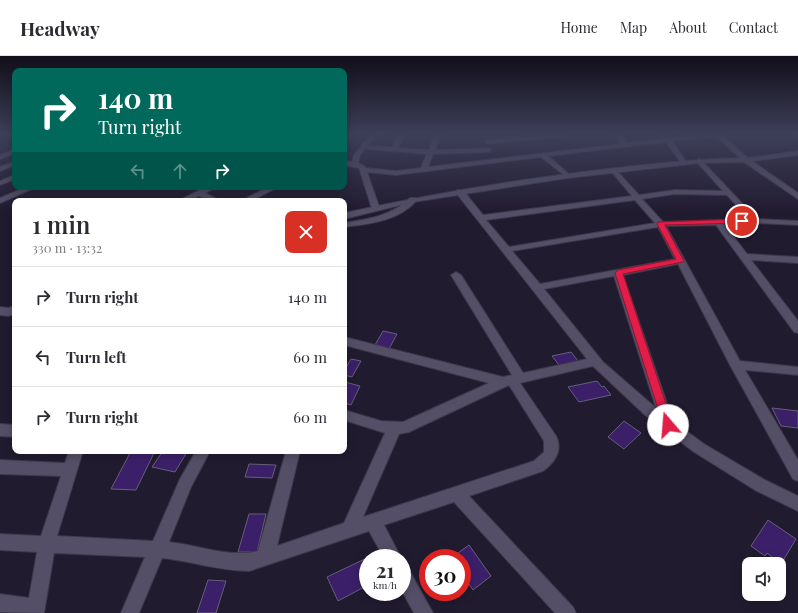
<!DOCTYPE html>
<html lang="en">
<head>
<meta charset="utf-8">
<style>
  :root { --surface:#fff; --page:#f7f7f7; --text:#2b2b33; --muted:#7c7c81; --line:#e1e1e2 }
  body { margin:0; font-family:"Playfair Display",serif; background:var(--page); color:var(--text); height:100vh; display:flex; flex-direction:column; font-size:15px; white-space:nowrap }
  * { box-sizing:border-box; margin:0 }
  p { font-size:13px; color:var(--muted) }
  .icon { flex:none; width:22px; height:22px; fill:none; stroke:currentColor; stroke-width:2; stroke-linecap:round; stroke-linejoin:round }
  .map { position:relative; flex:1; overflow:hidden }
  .sheet { position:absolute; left:12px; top:142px; width:335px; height:256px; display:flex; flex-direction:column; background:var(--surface); border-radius:8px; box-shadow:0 2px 10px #0003 }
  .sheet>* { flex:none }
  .guide { position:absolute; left:12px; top:12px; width:335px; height:122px; border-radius:8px; box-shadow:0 2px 10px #0003; background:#00695c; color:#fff; overflow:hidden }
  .fabs { position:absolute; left:742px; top:501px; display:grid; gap:8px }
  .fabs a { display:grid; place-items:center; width:44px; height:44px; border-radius:8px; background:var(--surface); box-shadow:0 2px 10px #0003; font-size:20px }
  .speed { position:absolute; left:359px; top:493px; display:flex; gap:8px; font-size:20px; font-weight:700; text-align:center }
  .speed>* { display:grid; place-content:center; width:52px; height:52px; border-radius:50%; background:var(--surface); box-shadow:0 2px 10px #0003; line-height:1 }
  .speed small { font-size:10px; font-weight:400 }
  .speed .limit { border:6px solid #d22; background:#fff; color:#111 }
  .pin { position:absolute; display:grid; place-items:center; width:34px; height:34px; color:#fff; margin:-17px; border:2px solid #fff; border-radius:50%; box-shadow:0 1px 4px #0007 }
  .me { position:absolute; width:44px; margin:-22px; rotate:342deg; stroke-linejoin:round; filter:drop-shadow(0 0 3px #0008) }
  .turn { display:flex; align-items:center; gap:14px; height:84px; padding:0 20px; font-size:18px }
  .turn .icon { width:52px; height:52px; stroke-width:2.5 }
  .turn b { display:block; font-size:28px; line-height:34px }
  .lanes { display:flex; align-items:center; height:38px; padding:0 20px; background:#0003; justify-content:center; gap:20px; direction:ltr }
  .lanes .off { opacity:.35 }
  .round { display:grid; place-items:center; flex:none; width:42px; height:42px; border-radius:8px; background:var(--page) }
  .headline { display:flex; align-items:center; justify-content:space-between; height:68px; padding:0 20px }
  h1 { font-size:24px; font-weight:600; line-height:30px }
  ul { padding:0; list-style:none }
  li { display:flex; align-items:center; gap:12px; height:60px; padding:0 20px; border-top:1px solid var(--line) }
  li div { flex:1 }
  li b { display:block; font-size:15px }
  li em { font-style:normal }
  header { display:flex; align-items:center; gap:24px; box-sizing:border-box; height:56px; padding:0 20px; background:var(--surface); border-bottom:1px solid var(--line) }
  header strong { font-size:19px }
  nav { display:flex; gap:22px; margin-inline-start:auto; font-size:14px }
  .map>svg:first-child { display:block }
  .building { fill:#3b2069; stroke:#655f78 }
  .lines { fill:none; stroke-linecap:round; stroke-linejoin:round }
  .street-casing { stroke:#3c3849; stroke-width:2 }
  .secondary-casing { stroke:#3c3849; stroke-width:2 }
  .street { fill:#544e67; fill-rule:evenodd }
  .secondary { fill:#544e67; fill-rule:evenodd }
  .route { fill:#e11d48; stroke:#92132f }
</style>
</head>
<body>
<header>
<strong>Headway</strong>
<nav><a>Home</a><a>Map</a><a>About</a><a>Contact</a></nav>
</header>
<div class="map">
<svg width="798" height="557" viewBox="0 0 798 557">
  <rect width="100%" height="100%" fill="#211b30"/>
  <!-- building -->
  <path class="building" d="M383,275L397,278L389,293L375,289Z
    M571,296L578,305L559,309L552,300Z
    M351,303L361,305L352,321L344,319V315Z
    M597,325L602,331L604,330L611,339L579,346L568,331Z
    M345,326L360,330L351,349L344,347Z
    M772,352L798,355V372L781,370Z
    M624,365L641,377L624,393L608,381Z
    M131,395H155L136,434L111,433Z
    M163,395H180L187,396L175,416L152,411Z
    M249,408L276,409L272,422L245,421Z
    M249,458H266L257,496H238Z
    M768,464L796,483L781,508L767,497L765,500L751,490Z
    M469,489L491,520L473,534L462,518V502H451Z
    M369,501L368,529L338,545L327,521Z
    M208,524L226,525L216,557H197Z"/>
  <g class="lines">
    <defs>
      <path id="street" d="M371,78H377L367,90L392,91L399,78H405L398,92L429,94L435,78H441L435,94L489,92L492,94L489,96L433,98L428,111L620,88L616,78H622L626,87L664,83L663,81L666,79L670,82L703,78H720L717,80L672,85L687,107L684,109L682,108L666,86L548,100L570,119L571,120L568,122L541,101L396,119L367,116L380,153L376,155L372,153L359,112L344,109V105L352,106L354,99ZM365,93L427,98L421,112L396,115L366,112L364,110L358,107L360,99Z
        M548,78H567L564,80L488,88L485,86L488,84Z
        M15,93V97L0,103V99Z
        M699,103L701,104L757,163L798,165V169L755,167L724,168L747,198L798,201V207L751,204L798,265V277L794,276L716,169L666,170L740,305L798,311V319L745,314L798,404V425L793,423L730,309L678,208L623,219L673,365L704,388L765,424L798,440V455L755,434L694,396L645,359L593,310L520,327L556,380C563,394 555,406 543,415L469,440L573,551L576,557H555L454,446L384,469L401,502H384L369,475L249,515C220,515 191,505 162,502L139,557H121L145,501L54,497L44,557L0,556V538L29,542L37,496L0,494V478L41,480L61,420L0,418V404L65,407L69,395H83L57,480L153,485L180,423L196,395H210L191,431L169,486C198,489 229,502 258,495L286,395H300L277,490L344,467L385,377L344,364V354L381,365L403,366L489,327L344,289V281L503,321L512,319L451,219L456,216L461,219L523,317L587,303L457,138V134H463L483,159L632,140L611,115L614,113L616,114L639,139L675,134L723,135L697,106V104ZM675,138L727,139L749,163L663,166L642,143ZM635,144L655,167L509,191L486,164ZM658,171L675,203L540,228L512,195ZM614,220L656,352L603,306L544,233ZM509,329L544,385V396L534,405L363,461L399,378L409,376Z
        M15,105V109L0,115V111Z
        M15,119V123L0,129V125Z
        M26,131H36L0,147V142Z
        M206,131H216L205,137L221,145H211L199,140L188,145H178Z
        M268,131H278L251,145H241Z
        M410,142H416L417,144C399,165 370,168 344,171V167C369,163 391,160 410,142Z
        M0,368L15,369V381L0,380Z
        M402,509L408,512L433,557H414L402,535Z"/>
      <path id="secondary" d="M714,78H721L748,102L798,95V99L752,105L798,137V143L744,106L699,107L568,122L413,146L344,163V157C431,138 519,123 607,113C651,108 695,103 740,102Z
        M15,250V258L8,260L0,259V251L8,252Z"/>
    </defs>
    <!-- street casing -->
    <use href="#street" class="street-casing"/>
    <!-- secondary casing -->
    <use href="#secondary" class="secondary-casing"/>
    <!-- street -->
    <use href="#street" class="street"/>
    <!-- secondary -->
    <use href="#secondary" class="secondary"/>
  </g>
  <!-- sky -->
  <linearGradient id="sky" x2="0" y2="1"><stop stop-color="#120f1a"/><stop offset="0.5" stop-color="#3d3f59"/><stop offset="1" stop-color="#3d3f59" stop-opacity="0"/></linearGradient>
  <rect width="798" height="156" fill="url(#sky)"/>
  <!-- route -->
  <path class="route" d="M742,163L746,165L745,167L665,169L684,205L683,206L623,218L673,369L672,372L668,374L664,372L615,217L618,214L676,203L657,168L658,166Z"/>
</svg>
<div class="fabs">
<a><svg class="icon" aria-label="sound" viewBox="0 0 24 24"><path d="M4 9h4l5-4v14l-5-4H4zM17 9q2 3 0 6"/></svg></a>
</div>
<div class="speed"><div>21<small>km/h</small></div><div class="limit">30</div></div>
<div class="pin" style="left:742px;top:165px;background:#d93025"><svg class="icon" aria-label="arrive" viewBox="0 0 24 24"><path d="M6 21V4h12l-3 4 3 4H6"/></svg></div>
<svg class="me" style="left:668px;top:369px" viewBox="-20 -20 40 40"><circle r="19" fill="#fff"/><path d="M0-13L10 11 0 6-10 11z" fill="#e11d48"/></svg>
<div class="guide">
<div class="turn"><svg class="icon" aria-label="right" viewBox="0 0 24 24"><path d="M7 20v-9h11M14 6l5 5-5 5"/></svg><div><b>140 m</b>Turn right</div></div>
<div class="lanes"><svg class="icon off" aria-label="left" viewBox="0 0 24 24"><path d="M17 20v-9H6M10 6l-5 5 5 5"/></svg><svg class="icon off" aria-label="ahead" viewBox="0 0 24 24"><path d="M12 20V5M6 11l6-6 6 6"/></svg><svg class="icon" aria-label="right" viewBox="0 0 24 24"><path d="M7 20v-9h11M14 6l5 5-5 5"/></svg></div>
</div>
<section class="sheet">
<div class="headline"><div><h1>1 min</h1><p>330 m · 13:32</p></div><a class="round" style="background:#d93025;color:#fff"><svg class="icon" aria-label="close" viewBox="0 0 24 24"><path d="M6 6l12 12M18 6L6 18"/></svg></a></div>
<ul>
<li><svg class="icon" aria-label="right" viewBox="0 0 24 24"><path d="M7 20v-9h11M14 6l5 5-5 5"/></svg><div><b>Turn right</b></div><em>140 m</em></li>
<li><svg class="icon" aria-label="left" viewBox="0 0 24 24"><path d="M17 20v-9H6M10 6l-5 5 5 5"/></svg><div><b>Turn left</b></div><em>60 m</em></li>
<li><svg class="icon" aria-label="right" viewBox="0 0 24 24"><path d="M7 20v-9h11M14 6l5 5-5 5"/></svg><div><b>Turn right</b></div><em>60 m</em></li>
</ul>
</section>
</div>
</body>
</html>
